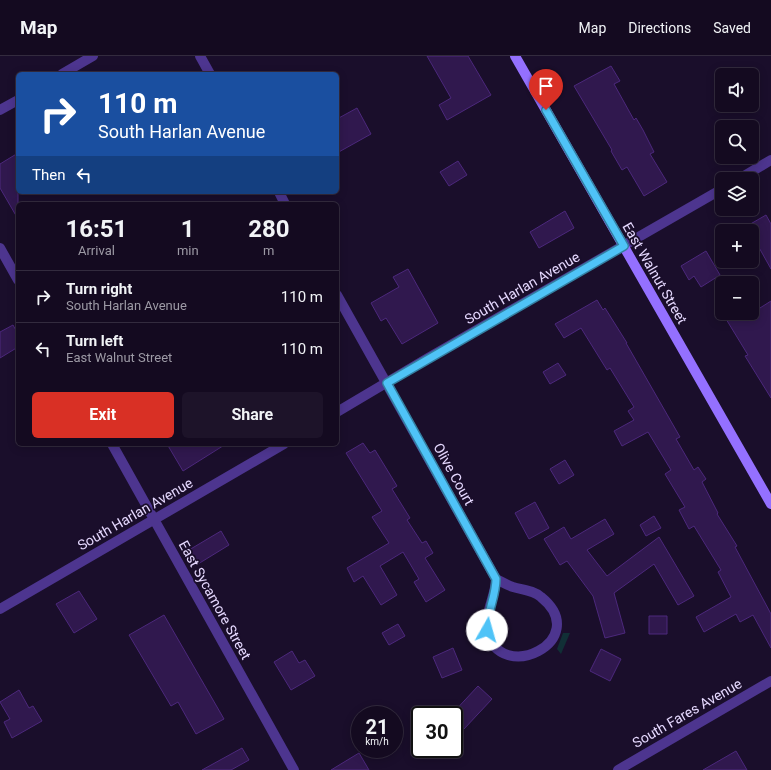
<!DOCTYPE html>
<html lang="en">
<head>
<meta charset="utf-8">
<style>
  :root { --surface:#140a20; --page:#1d1329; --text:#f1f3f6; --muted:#9d9aa5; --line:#332b3e; --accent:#d93025 }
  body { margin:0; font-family:Roboto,sans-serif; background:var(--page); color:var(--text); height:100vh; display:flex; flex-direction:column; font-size:15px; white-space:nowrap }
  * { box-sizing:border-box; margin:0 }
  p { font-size:13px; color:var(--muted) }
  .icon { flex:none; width:22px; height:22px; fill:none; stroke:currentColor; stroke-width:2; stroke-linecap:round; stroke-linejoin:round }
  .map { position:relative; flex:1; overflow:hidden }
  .side { position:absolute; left:16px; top:146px; width:323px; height:244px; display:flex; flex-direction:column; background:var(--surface); border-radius:6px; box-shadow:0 2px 10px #0003,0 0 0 1px var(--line) }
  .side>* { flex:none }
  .banner { position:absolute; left:16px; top:16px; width:323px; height:122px; border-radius:6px; box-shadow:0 2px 10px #0003,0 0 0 1px var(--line); background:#1a4fa0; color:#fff; overflow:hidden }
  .buttons { position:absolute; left:715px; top:12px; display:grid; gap:8px }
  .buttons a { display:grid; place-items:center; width:44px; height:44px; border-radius:6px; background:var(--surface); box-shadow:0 2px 10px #0003,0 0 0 1px var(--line); font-size:20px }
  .speed { position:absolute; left:351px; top:650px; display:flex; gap:8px; font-size:20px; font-weight:700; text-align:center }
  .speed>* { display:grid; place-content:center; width:52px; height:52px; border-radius:50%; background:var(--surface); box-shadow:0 2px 10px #0003,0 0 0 1px var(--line); line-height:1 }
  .speed small { font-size:10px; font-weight:400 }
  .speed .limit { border:2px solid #111; border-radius:6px; background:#fff; color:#111 }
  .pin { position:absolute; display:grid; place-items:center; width:34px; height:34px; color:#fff; margin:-41px -17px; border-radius:50% 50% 50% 0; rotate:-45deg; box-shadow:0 0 4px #0007 }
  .pin .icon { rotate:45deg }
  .me { position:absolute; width:44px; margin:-22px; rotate:7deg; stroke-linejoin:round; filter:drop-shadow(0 0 3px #0008) }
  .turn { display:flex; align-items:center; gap:14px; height:84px; padding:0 16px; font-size:18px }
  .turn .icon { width:52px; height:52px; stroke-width:2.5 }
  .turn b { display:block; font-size:28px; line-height:34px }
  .then { display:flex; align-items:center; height:38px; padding:0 16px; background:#0003; gap:8px; font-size:15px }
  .eta { display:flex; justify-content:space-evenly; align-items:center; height:68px; text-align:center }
  .eta b { font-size:24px; font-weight:700; line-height:28px }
  .primary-button { display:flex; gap:8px; margin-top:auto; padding:8px 16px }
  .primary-button a { flex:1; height:46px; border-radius:6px; background:var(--accent); color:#fff; font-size:16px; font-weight:700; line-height:46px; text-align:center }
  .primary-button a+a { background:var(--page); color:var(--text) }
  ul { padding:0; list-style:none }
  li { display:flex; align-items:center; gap:12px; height:52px; padding:0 16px; border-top:1px solid var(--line) }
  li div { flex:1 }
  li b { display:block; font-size:15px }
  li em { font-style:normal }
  header { display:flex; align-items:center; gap:24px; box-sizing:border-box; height:56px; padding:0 20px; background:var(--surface); border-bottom:1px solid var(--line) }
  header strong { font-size:19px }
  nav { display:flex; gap:22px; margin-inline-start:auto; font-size:14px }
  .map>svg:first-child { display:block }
  .green { fill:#112f36 }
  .building { fill:#30184e; stroke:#4c287c }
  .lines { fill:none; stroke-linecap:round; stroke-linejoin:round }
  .street { stroke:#4d358f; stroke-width:10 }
  .secondary { stroke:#9470ff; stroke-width:10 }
  .route-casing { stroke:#337fa1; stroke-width:10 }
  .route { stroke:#4fc3f7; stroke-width:7 }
  .labels { text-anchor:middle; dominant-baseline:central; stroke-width:3.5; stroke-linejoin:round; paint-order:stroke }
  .street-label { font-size:14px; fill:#e6d9ff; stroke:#1a0e2b }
</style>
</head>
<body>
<header>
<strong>Map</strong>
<nav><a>Map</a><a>Directions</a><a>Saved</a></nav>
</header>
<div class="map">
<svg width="771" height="714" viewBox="0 0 771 714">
  <rect width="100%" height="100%" fill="#1a0e2b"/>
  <!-- green -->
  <path class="green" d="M563,577H570L561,598L557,593Z"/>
  <!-- building -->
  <path class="building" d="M427,0H468L491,39L447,64L439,49L451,42Z
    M611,10L620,25L614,28L634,64L636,62L643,74L654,96L650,98L667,126L644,140L627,111L622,114L611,95L612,94L574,30Z
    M357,52L371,78L337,97V63Z
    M18,97V163L0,132V108Z
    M458,105L467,119L449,130L440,116Z
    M565,155L574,172L539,192L530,176Z
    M766,159L771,168V213L752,179V175H750L747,170Z
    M706,195L720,219L701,231L694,220L689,224L681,210Z
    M408,213L438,267L402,288L386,262L381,265L371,247L399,231L393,221Z
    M597,244L603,254L605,252L627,287H626L680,381L676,383L694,414L698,411L706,423L702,426L718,457L717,458L737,490L735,491L771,558V592L753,559L740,566L736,558L704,576L696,561L731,541L718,516L721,514L694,470L689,473L679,454L685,451L665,418L671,414L648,376L622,390L614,375L634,364L628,355L634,351L610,312L607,314L581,272L564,282L555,268Z
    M771,245V342L745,300L748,299L726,263L735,257H752Z
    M13,269L18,278V291L0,302V276Z
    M558,307L566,319L550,328L543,316Z
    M363,387L370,397L375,394L397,430L392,433L410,462L407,464L422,487L426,485L433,497L425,502L445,534L426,546L414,526L419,523L403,496L380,510L397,539L381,549L363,520L354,526L347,512L389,487L372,461L382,455L346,397Z
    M167,388H226L183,415Z
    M565,404L574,419L559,428L550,413Z
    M535,446L549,472L529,483L515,457Z
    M654,460L661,472L646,480L640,469Z
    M605,463L614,478L587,494L607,520L659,481L694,540L678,549L654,508L614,537L625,577L605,582L593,540L567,505L560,509L544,483L564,471L571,483Z
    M221,475L229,489L198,508L189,494Z
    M79,535L97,563L74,577L56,548Z
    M164,559L224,663L196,678L178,646L171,650L129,579Z
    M649,560H667V578H649Z
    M398,568L405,580L389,589L382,577Z
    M453,592L462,614L442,622L433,601Z
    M601,593L621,603L610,625L590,615Z
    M292,595L299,607L305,604L315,620L291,634L274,606Z
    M478,630L492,643L464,673L454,663V659H451Z
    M19,634L29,652L33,650L42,665L12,682L4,666L10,663L0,646Z
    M242,692L249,704L231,714H202Z
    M736,695L747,714H703Z
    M359,697L369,714H331Z"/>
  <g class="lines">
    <!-- street -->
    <path class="street" d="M200,0L210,18
      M62,18L93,0
      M0,54L18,44
      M739,123L771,104
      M279,136L285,148
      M0,192L18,224
      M337,239L496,523C496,539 484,559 487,574C499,631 594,584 541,541C533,534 523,534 513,531C507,529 502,526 496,523
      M337,356L428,302L722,133
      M112,388L294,714
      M0,553L284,388
      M618,714L771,625"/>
    <!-- secondary -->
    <path class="secondary" d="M515,0L771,448"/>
  </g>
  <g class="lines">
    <defs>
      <path id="route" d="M487,574C487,556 496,540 496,523L387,327L624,190L546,54"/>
    </defs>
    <!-- route casing -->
    <use href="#route" class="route-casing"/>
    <!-- route -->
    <use href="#route" class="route"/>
  </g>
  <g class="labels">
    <!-- street labels -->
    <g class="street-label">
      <text transform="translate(655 217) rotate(60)">East Walnut Street</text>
      <text transform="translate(522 232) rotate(-30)">South Harlan Avenue</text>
      <text transform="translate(454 418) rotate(61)">Olive Court</text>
      <text transform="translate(135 458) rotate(-30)">South Harlan Avenue</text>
      <text transform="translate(215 544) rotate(61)">East Sycamore Street</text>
      <text transform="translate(687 657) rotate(-30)">South Fares Avenue</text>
    </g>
  </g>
</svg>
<div class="buttons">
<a><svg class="icon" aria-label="sound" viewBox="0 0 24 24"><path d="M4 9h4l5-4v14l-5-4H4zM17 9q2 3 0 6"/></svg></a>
<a><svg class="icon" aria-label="search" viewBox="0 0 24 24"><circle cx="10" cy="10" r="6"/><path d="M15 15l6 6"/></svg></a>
<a><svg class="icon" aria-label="layers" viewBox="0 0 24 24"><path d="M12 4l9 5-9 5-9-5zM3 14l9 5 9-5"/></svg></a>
<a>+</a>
<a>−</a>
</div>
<div class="speed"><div>21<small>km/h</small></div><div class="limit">30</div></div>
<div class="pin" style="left:546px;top:54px;background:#d93025"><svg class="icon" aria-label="arrive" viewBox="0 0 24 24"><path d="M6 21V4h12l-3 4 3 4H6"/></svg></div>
<svg class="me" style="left:487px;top:574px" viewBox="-20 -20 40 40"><circle r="19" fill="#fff"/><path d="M0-13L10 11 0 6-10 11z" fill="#4fc3f7"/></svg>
<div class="banner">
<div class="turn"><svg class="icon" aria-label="right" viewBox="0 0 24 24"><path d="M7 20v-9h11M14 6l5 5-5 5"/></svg><div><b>110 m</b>South Harlan Avenue</div></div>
<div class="then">Then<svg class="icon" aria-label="left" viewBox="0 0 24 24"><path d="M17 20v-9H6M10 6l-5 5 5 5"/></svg></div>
</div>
<section class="side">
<div class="eta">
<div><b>16:51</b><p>Arrival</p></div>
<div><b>1</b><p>min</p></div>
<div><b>280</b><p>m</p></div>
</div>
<ul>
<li><svg class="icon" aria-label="right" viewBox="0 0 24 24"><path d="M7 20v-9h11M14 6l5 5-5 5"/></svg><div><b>Turn right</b><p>South Harlan Avenue</p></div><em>110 m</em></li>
<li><svg class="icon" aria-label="left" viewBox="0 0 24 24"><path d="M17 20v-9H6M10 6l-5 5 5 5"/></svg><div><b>Turn left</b><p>East Walnut Street</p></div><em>110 m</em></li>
</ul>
<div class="primary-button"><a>Exit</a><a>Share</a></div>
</section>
</div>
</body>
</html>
